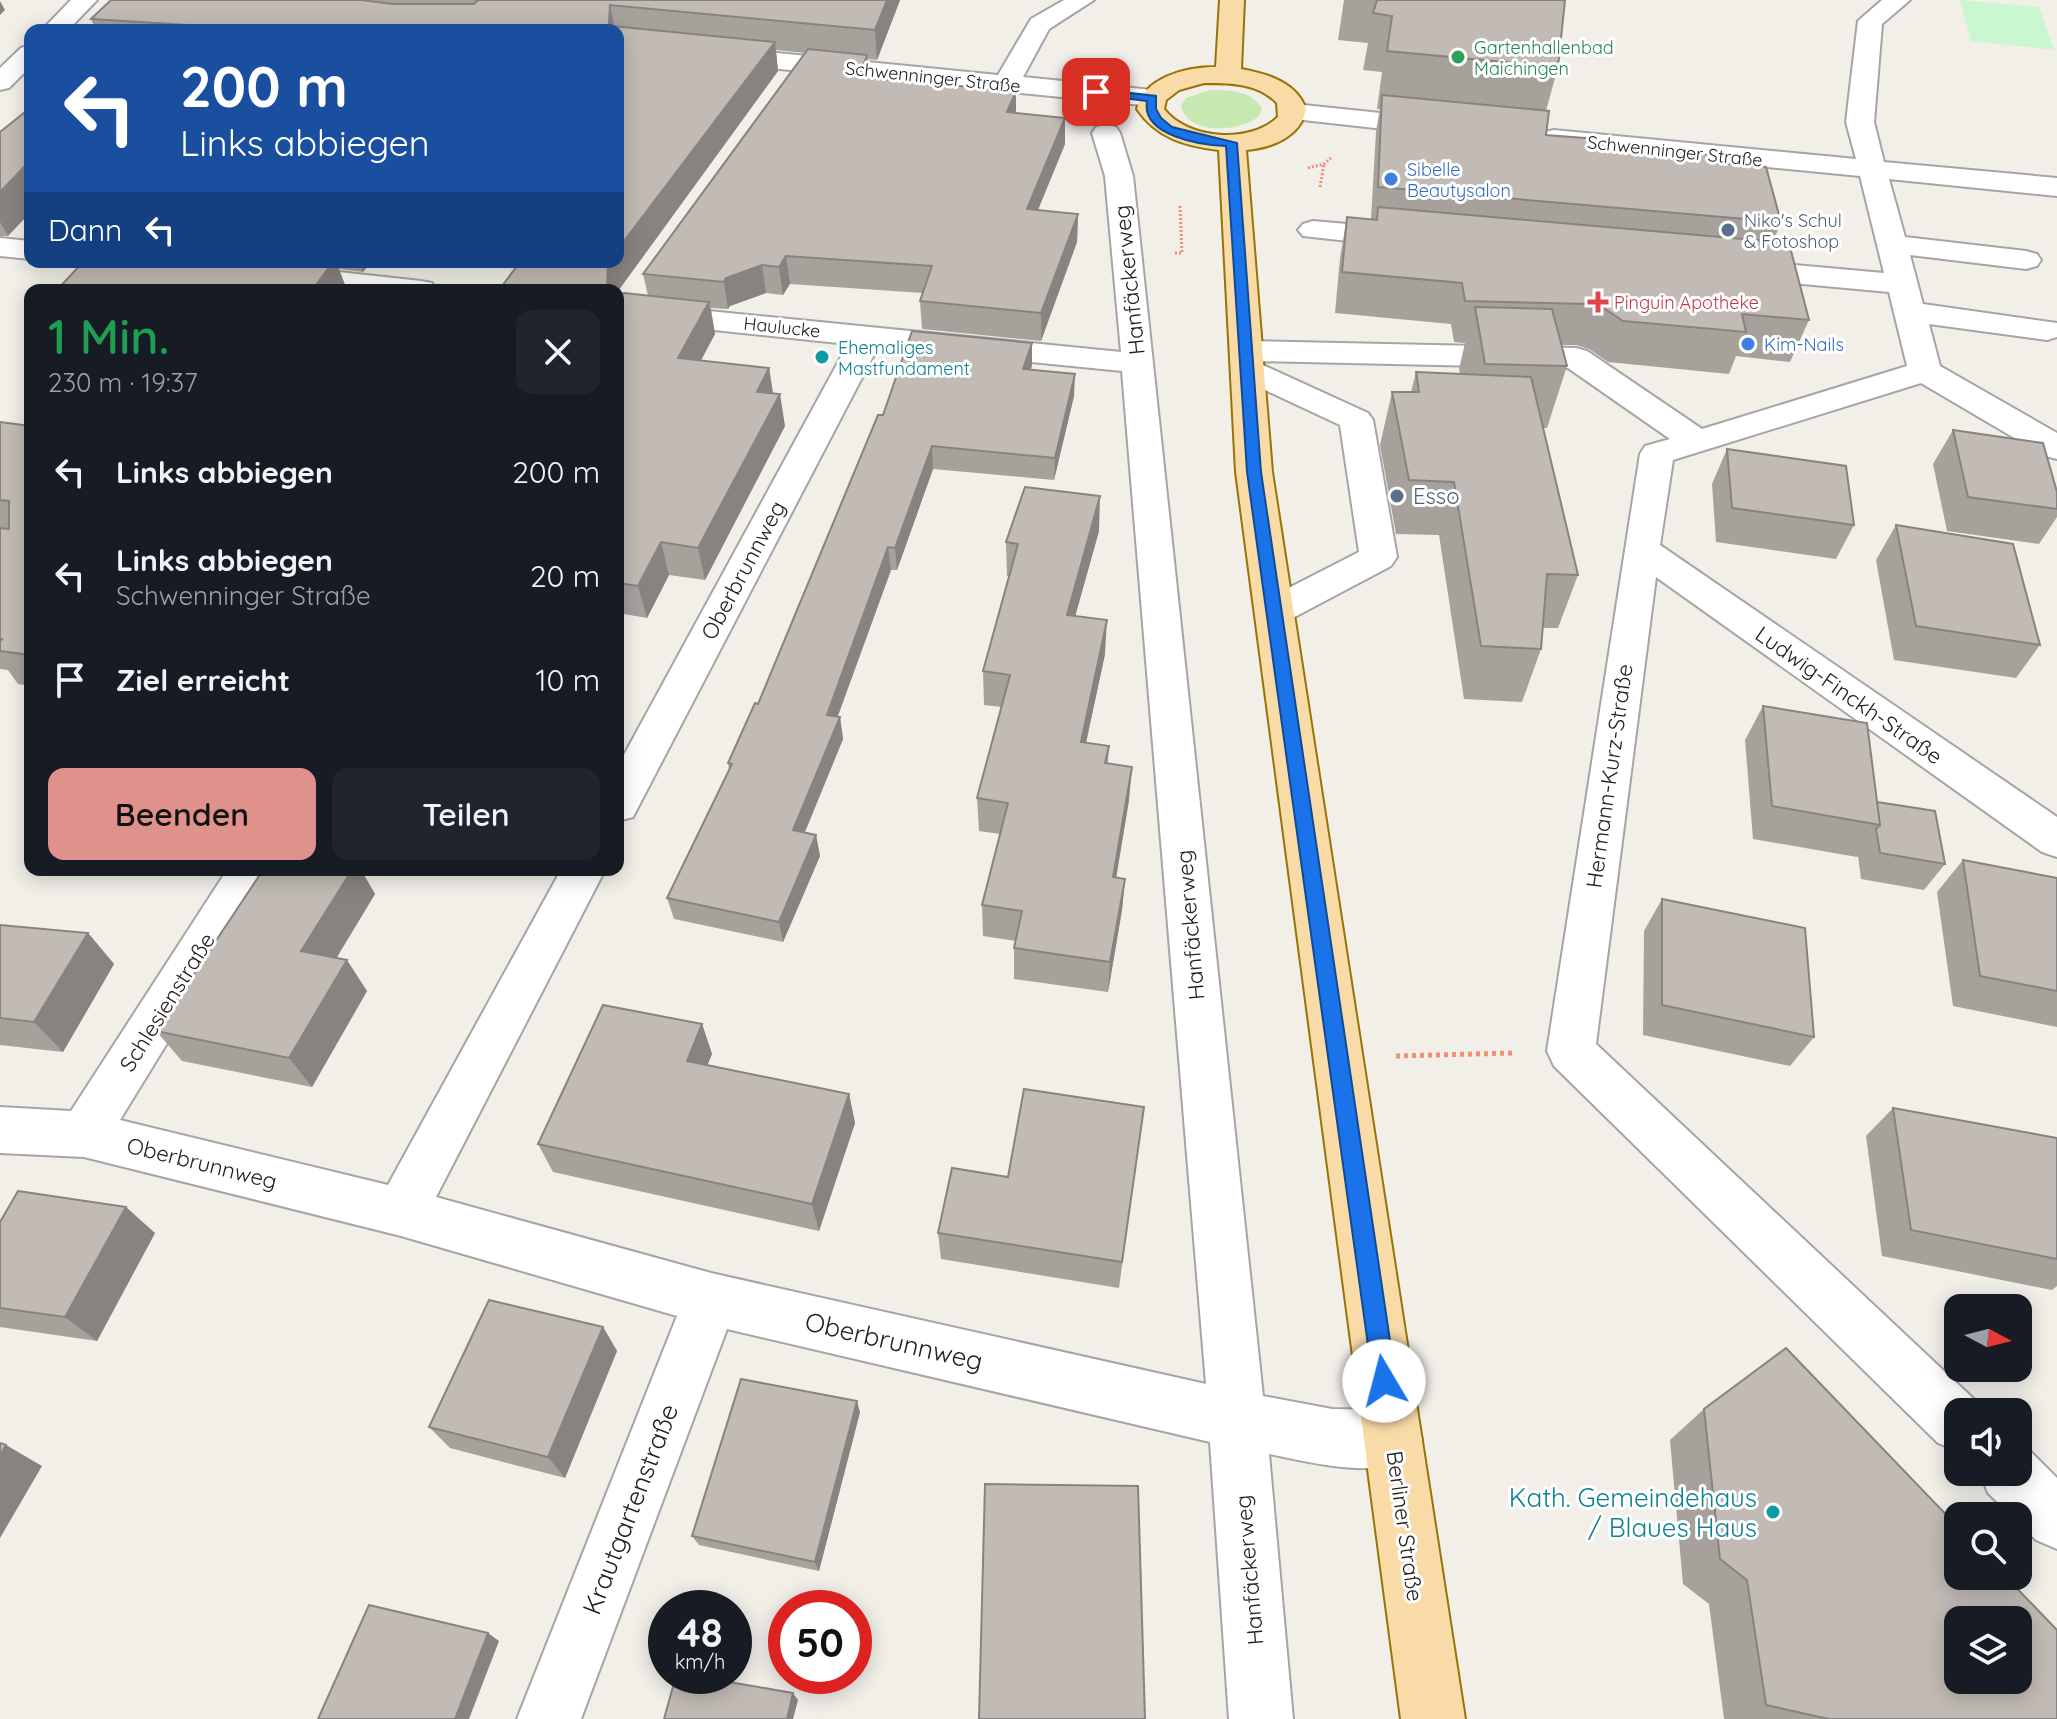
<!DOCTYPE html>
<html lang="de">
<head>
<meta charset="utf-8">
<style>
  :root { --surface:#171b24; --page:#20242c; --text:#f1f3f6; --muted:#9ea1a6; --accent:#df918c }
  body { margin:0; font-family:Quicksand,sans-serif; background:var(--page); color:var(--text); height:100vh; display:flex; flex-direction:column; font-size:30px; white-space:nowrap }
  * { box-sizing:border-box; margin:0 }
  p { font-size:26px; color:var(--muted) }
  .icon { flex:none; width:44px; height:44px; fill:none; stroke:currentColor; stroke-width:2; stroke-linecap:round; stroke-linejoin:round }
  .map { position:relative; flex:1; overflow:hidden }
  .side { position:absolute; left:24px; top:284px; width:600px; height:592px; display:flex; flex-direction:column; background:var(--surface); border-radius:16px; box-shadow:0 4px 20px #0003 }
  .side>* { flex:none }
  .banner { position:absolute; left:24px; top:24px; width:600px; height:244px; border-radius:16px; box-shadow:0 4px 20px #0003; background:#1a4fa0; color:#fff; overflow:hidden }
  .needle { width:52px; rotate:97deg }
  .tools { position:absolute; left:1944px; top:1294px; display:grid; gap:16px }
  .tools a { display:grid; place-items:center; width:88px; height:88px; border-radius:16px; background:var(--surface); box-shadow:0 4px 20px #0003; font-size:40px }
  .speed { position:absolute; left:648px; top:1590px; display:flex; gap:16px; font-size:40px; font-weight:700; text-align:center }
  .speed>* { display:grid; place-content:center; width:104px; height:104px; border-radius:50%; background:var(--surface); box-shadow:0 4px 20px #0003; line-height:1 }
  .speed small { font-size:20px; font-weight:400 }
  .speed .limit { border:12px solid #d22; background:#fff; color:#111 }
  .pin { position:absolute; display:grid; place-items:center; width:68px; height:68px; color:#fff; margin:-34px; border-radius:16px; box-shadow:0 4px 12px #0006 }
  .me { position:absolute; width:88px; margin:-44px; rotate:352deg; stroke-linejoin:round; filter:drop-shadow(0 0 6px #0008) }
  .turn { display:flex; align-items:center; gap:28px; height:168px; padding:0 24px; font-size:36px }
  .turn .icon { width:104px; height:104px; stroke-width:2.5 }
  .turn b { display:block; font-size:56px; line-height:68px }
  .then { display:flex; align-items:center; height:76px; padding:0 24px; background:#0003; gap:16px; font-size:30px }
  .round { display:grid; place-items:center; flex:none; width:84px; height:84px; border-radius:16px; background:var(--page) }
  .summary { display:flex; align-items:center; justify-content:space-between; height:136px; padding:0 24px }
  h1 { font-size:48px; font-weight:600; line-height:60px; color:#1e9e55 }
  .primary-button { display:flex; gap:16px; margin-top:auto; padding:16px 24px }
  .primary-button a { flex:1; height:92px; border-radius:16px; background:var(--accent); color:#111; font-size:32px; font-weight:600; line-height:92px; text-align:center }
  .primary-button a+a { background:var(--page); color:var(--text) }
  ul { padding:0; list-style:none }
  li { display:flex; align-items:center; gap:24px; height:104px; padding:0 24px }
  li div { flex:1 }
  li b { display:block; font-size:30px }
  li em { font-style:normal }
  .map>svg:first-child { display:block }
  .grass { fill:#c8e8b2 }
  .park { fill:#c9f7d0 }
  .lines { fill:none; stroke-linecap:round; stroke-linejoin:round }
  .minor-casing { stroke:#a5a5a5; stroke-width:4 }
  .major-casing { stroke:#977308; stroke-width:4 }
  .path-far1 { stroke:#f38e77; stroke-width:3; stroke-dasharray:2 2; stroke-linecap:butt }
  .path { stroke:#f38e77; stroke-width:5; stroke-dasharray:4 4; stroke-linecap:butt }
  .minor { fill:#fff; fill-rule:evenodd }
  .major { fill:#f8dba7; fill-rule:evenodd }
  .wall { fill:#a7a19c }
  .shaded-wall { fill:#88837f }
  .building { fill:#c2bbb5; stroke:#88837f; stroke-width:2; fill-rule:evenodd }
  .route { fill:#1a73e8; stroke:#114b97; stroke-width:2 }
  .leisure-dot { fill:#2e9e5b; stroke:#fff; stroke-width:3 }
  .shop-dot { fill:#3f7fe0; stroke:#fff; stroke-width:3 }
  .service-dot { fill:#5c6f8a; stroke:#fff; stroke-width:3 }
  .health-dot { fill:#e0444e; stroke:#fff; stroke-width:3 }
  .culture-dot { fill:#0f9aa8; stroke:#fff; stroke-width:3 }
  .labels { text-anchor:middle; dominant-baseline:central; stroke-width:6; stroke-linejoin:round; paint-order:stroke }
  .far-leisure-label { font-size:18px; fill:#27864d; stroke:#fff; text-anchor:start }
  .far-street-label { font-size:18px; fill:#212121; stroke:#fff }
  .far-shop-label { font-size:18px; fill:#366cbe; stroke:#fff; text-anchor:start }
  .far-service-label { font-size:18px; fill:#4e5e75; stroke:#fff; text-anchor:start }
  .far-health-label { font-size:18px; fill:#be3a42; stroke:#fff; text-anchor:start }
  .far-culture-label { font-size:18px; fill:#0d838f; stroke:#fff; text-anchor:start }
  .street-label { font-size:22px; fill:#212121; stroke:#fff }
  .service-label { font-size:22px; fill:#4e5e75; stroke:#fff; text-anchor:start }
  .near-street-label { font-size:26px; fill:#212121; stroke:#fff }
  .near-culture-label { font-size:26px; fill:#0d838f; stroke:#fff; text-anchor:end }
</style>
</head>
<body>
<div class="map">
<svg width="2057" height="1719" viewBox="0 0 2057 1719">
  <rect width="100%" height="100%" fill="#f1efe8"/>
  <!-- grass -->
  <path class="grass" d="M1210,90C1229,90 1252,90 1262,109L1259,116C1241,132 1188,136 1181,106L1186,98Z"/>
  <!-- park -->
  <path class="park" d="M1960,0L2039,7L2054,50L1971,41Z"/>
  <g class="lines">
    <defs>
      <path id="minor" d="M71,0H97L68,30H42Z
        M1064,0H1094L1049,29L1023,77L1152,90L1161,92L1165,98L1161,104L1152,106L618,53V37L998,75L1031,19Z
        M1882,0H1910L1882,24L1874,122L1884,162L2057,178V196L1889,179L1905,237L2026,251L2037,254L2041,260L2037,266L2026,269L1910,255L1923,304L2057,323V337L2047,340L1929,324L1940,366L2057,433V459L2045,456L1921,383L1673,460L1660,545L2057,817V857L2042,852L1656,577L1596,1044L1978,1403L1982,1412H1958V1451L1938,1443L1554,1066L1547,1051L1640,454L1645,446L1670,439L1568,368L1254,361L1368,413L1373,420L1397,557L1391,566L1289,620L1275,624L1261,620L1256,611L1261,602L1359,552L1340,425L1235,376L1231,369L1235,362L1244,360L1236,358L1231,351L1236,344L1247,341L1576,348L1587,351L1702,429L1907,366L1889,292L1738,278L1727,275L1723,269L1727,263L1738,260L1884,273L1860,176L1554,146L1544,144L1540,138L1544,132L1554,130L1856,159L1846,122L1858,21Z
        M30,45V67L9,88L0,90V68L21,48Z
        M1294,104L1438,119L1448,121L1452,127L1448,133L1438,135L1285,118L1281,112L1285,106Z
        M1106,125L1116,127L1120,133L1133,176L1263,1396L1332,1409L1393,1410L1413,1419L1422,1439L1413,1459C1368,1478 1315,1463 1269,1454L1293,1719H1229L1210,1442L727,1329L581,1719H517L677,1316L401,1236L84,1157L0,1153V1107L71,1111L227,870H273L120,1120L388,1185L561,870H605L436,1197L711,1273L1206,1384L1122,371L878,347L633,817L618,821V766L848,344L618,320V302L1121,352L1105,176L1092,133L1096,127Z
        M1313,221L1403,229L1414,232L1418,238L1414,244L1403,247L1303,236L1298,230L1303,224Z
        M0,238L30,241V259L0,256Z
        M284,266L421,281L432,283L436,290H337L273,281L269,275L273,269Z
        M2018,1447L2030,1451L2057,1478V1549L2036,1540L2018,1522V1516H2012L1988,1493L1980,1472H2018Z"/>
      <path id="major" d="M1220,0H1244L1241,69C1268,74 1296,82 1306,109C1301,137 1271,148 1246,150L1272,472L1465,1719H1401L1236,472L1219,150C1185,146 1157,138 1137,109C1144,77 1186,67 1216,67ZM1204,83C1230,83 1258,83 1277,103L1278,117C1250,144 1188,140 1164,109L1166,100L1179,90Z"/>
    </defs>
    <!-- minor casing -->
    <use href="#minor" class="minor-casing"/>
    <!-- major casing -->
    <use href="#major" class="major-casing"/>
    <!-- path-far1 -->
    <path class="path-far1" d="M1308,168L1324,164L1331,158
      M1320,187L1324,164
      M1175,253H1182L1180,206"/>
    <!-- path -->
    <path class="path" d="M1396,1056L1514,1053"/>
    <!-- minor -->
    <use href="#minor" class="minor"/>
    <!-- major -->
    <use href="#major" class="major"/>
  </g>
  <!-- wall -->
  <path class="wall" d="M111,0H900L877,60L868,59L869,78L1016,91V113L1065,118V144L1038,210L1078,214L1077,242L1041,341L922,329L920,301L923,293L790,284L783,295L766,293L730,306L728,309L711,308L715,334L701,361L769,368L773,393L785,426L705,580L669,575L647,618L618,613V295L648,296L643,274L805,53L776,50L778,71L618,291V30H96L91,19Z
    M1344,0H1565L1558,67L1546,111V135L1612,147L1717,163L1781,222L1773,242L1809,320L1790,362L1736,356L1729,374L1608,362L1589,349L1576,345H1562L1567,366L1547,428H1543L1578,575L1558,628H1543L1541,649L1522,702L1464,699L1439,535L1396,534L1380,445L1392,392H1411L1416,372L1460,374L1459,369L1465,343L1454,342L1451,324L1335,313L1340,258L1347,217L1371,219L1376,131L1380,109H1377L1382,72L1363,70L1368,43L1338,40Z
    M0,132L8,236H0Z
    M83,262H371L363,272L339,269L347,290Z
    M1032,365L1031,370L1074,396L1054,480L933,469L897,570H891L838,716L840,717L843,739L805,832L816,835L820,856L783,942L674,919L667,898L729,769L728,763L758,704L883,415Z
    M0,422L30,426V686L18,684L8,670L0,669Z
    M1953,430L2057,492V517L2039,544L1947,531L1933,464Z
    M1727,449L1854,525L1836,559L1716,542L1712,484Z
    M1896,525L2040,645L2016,678L1894,660L1876,560Z
    M1099,531L1075,616L1105,654L1086,743L1109,746L1108,764L1129,800L1116,877L1125,879L1122,910L1108,992L1014,979V948L1016,941L983,936L982,905L1000,834L979,831L977,798L1002,707L984,705L983,671L1009,576H1007L1006,542Z
    M1763,706L1877,802L1945,864L1924,890L1861,879L1858,856L1857,857L1753,839L1745,740Z
    M1963,860L2057,878V1027L1953,1006L1937,892Z
    M263,870H361L375,894L336,958L367,991L312,1087L182,1061L156,1031Z
    M1662,899L1814,1037L1790,1066L1643,1035L1644,931Z
    M0,925L88,933L114,964L63,1052L0,1045Z
    M702,1024L712,1054L707,1065L849,1094L855,1123L819,1231L553,1172L538,1144Z
    M1144,1107L1119,1288L941,1259L938,1233L1008,1177Z
    M1893,1108L2057,1138V1286L2052,1290L1882,1256L1866,1136Z
    M0,1222L155,1233L97,1341L0,1327Z
    M603,1327L617,1351L565,1478L450,1448L429,1427Z
    M1704,1409L2057,1719H1724L1709,1604L1683,1584L1670,1440Z
    M860,1412L819,1571L699,1545L692,1536Z"/>
  <!-- shaded-wall -->
  <path class="shaded-wall" d="M887,0H900L877,60L875,30Z
    M0,1L5,10L0,15Z
    M610,5L615,30L609,23Z
    M775,42L778,71L618,291L607,290L608,262H618V249Z
    M867,55L869,81L859,77Z
    M1016,91V117L1007,112Z
    M1065,118V144L1027,236V209Z
    M30,161V213L8,236L0,222V192Z
    M1078,214L1077,242L1041,341V313Z
    M786,256L790,284L783,295L779,267Z
    M333,262H336L347,290H312Z
    M360,262H371L363,272Z
    M762,265L766,293L730,306L728,309L724,282L726,278Z
    M709,302L715,334L684,390L678,358Z
    M1032,343V365L1023,391V369Z
    M769,368L774,400L757,392Z
    M1075,374L1074,396L1054,480L1055,458Z
    M780,394L785,426L705,580L698,548Z
    M932,446L933,469L897,570L895,548Z
    M1100,496L1099,531L1066,649L1067,615Z
    M661,542L669,575L647,618L638,586Z
    M888,547L891,570L830,737L827,715Z
    M1107,620L1105,654L1079,775L1081,742Z
    M840,717L843,739L797,851L793,830Z
    M1132,767L1129,800L1111,909L1113,877Z
    M816,835L820,856L783,942L779,922Z
    M352,870H361L375,894L322,982L301,951Z
    M1125,879L1122,910L1108,992L1110,962Z
    M88,933L114,964L63,1052L34,1022Z
    M347,960L367,991L312,1087L289,1058Z
    M702,1024L712,1054L697,1090L687,1061Z
    M849,1094L855,1123L819,1231L812,1204Z
    M126,1207L155,1233L97,1341L65,1317Z
    M603,1327L617,1351L565,1478L548,1457Z
    M857,1401L860,1412L819,1571L815,1562Z
    M6,1445L42,1466L0,1538V1455Z
    M488,1633L499,1641L469,1719H455Z
    M793,1693L798,1700L793,1719H787Z"/>
  <!-- building -->
  <path class="building" d="M111,0H361L393,4H474L477,1L476,0H887L875,30L610,5L609,23L612,26L775,42L618,249V30H266L91,19Z
    M1377,0H1565L1558,67L1387,51L1392,16L1373,13Z
    M808,49L867,55L859,77L1016,91L1007,112L1065,118L1027,209L1078,214L1041,313L920,301L932,266L786,256L779,267L762,265L726,278L724,282L643,274Z
    M1382,95L1549,111L1546,135L1611,140L1612,147L1715,155L1717,163L1766,167L1781,222L1378,187Z
    M30,108V161L0,192V132Z
    M1378,207L1789,243L1809,320L1742,314L1746,332L1623,321L1602,307L1589,304L1465,301L1462,283L1342,272L1347,217L1377,220Z
    M83,262H333L312,290H57Z
    M520,262H608L607,290H499Z
    M624,293L709,302L678,358L769,368L757,392L780,394L698,548L661,542L638,586L618,583V369L622,363H618V295Z
    M1475,307L1552,309L1567,366L1485,364Z
    M912,331L1032,343L1023,369L1075,374L1055,458L932,446L895,548L888,547L827,715L840,717L793,830L816,835L779,922L667,898L732,764L728,763L755,703L758,704L878,415H883Z
    M1416,372L1531,377L1578,575L1547,574L1541,649L1481,646L1454,482L1409,480L1392,392H1419Z
    M0,422L30,426V655L0,651V642L2,639H0V528L9,529V501L0,500Z
    M1953,430L2043,443L2057,492V509L1968,497Z
    M1727,449L1846,466L1854,525L1732,508Z
    M1025,487L1100,496L1067,615L1107,620L1081,742L1109,746L1105,763L1132,767L1113,877L1125,879L1110,962L1014,948L1022,911L982,905L1008,803L977,798L1010,675L983,671L1018,544L1006,542Z
    M1896,525L2013,544L2040,645L1916,626Z
    M1763,706L1867,723L1880,825L1772,806Z
    M1877,802L1935,811L1945,864L1880,853L1876,829L1880,825Z
    M1963,860L2057,878V991L1980,976Z
    M263,870H352L301,951L347,960L289,1058L156,1031Z
    M1662,899L1805,928L1814,1037L1662,1005Z
    M0,925L88,933L34,1022L0,1018Z
    M603,1005L702,1024L687,1061L849,1094L812,1204L538,1144Z
    M1024,1089L1144,1107L1122,1262L938,1233L952,1168L1008,1177Z
    M1893,1108L2057,1138V1259L1911,1230Z
    M18,1191L126,1207L65,1317L0,1308V1222Z
    M489,1300L603,1327L548,1457L429,1427Z
    M1786,1348L1958,1527V1576H2005L2057,1630V1719H1829L1766,1705L1747,1580L1720,1559L1704,1409ZM1958,1620H2018V1680H1958Z
    M741,1379L857,1401L815,1562L692,1536Z
    M0,1443L6,1445L0,1455Z
    M985,1484L1138,1486L1145,1719H979Z
    M369,1605L488,1633L455,1719H318Z
    M676,1676H695L793,1693L787,1719H664Z"/>
  <!-- route -->
  <path class="route" d="M1096,89L1156,96V109L1161,118L1172,127L1237,143L1261,472L1396,1381L1393,1389L1384,1392L1376,1389L1373,1381L1247,472L1226,146C1201,145 1141,136 1147,101L1092,94V90Z"/>
  <!-- markers -->
  <circle class="leisure-dot" cx="1458" cy="57" r="8"/>
  <g class="shop-dot">
    <circle cx="1391" cy="179" r="8"/>
    <circle cx="1748" cy="344" r="8"/>
  </g>
  <g class="service-dot">
    <circle cx="1728" cy="230" r="8"/>
    <circle cx="1397" cy="496" r="8"/>
  </g>
  <path class="health-dot" d="M1594 290h8v8h8v8h-8v8h-8v-8h-8v-8h8z"/>
  <g class="culture-dot">
    <circle cx="822" cy="357" r="8"/>
    <circle cx="1773" cy="1512" r="8"/>
  </g>
  <g class="labels">
    <!-- far-leisure labels -->
    <g class="far-leisure-label">
      <text x="1474" y="47">Gartenhallenbad<tspan x="1474" dy="21">Maichingen</tspan></text>
    </g>
    <!-- far-street labels -->
    <g class="far-street-label">
      <text transform="translate(933 77) rotate(6)">Schwenninger Straße</text>
      <text transform="translate(1675 151) rotate(6)">Schwenninger Straße</text>
      <text transform="translate(782 327) rotate(6)">Haulucke</text>
    </g>
    <!-- far-shop labels -->
    <g class="far-shop-label">
      <text x="1407" y="169">Sibelle<tspan x="1407" dy="21">Beautysalon</tspan></text>
      <text x="1764" y="344">Kim-Nails</text>
    </g>
    <!-- far-service labels -->
    <g class="far-service-label">
      <text x="1744" y="220">Niko's Schul<tspan x="1744" dy="21">&amp; Fotoshop</tspan></text>
    </g>
    <!-- far-health labels -->
    <g class="far-health-label">
      <text x="1614" y="302">Pinguin Apotheke</text>
    </g>
    <!-- far-culture labels -->
    <g class="far-culture-label">
      <text x="838" y="347">Ehemaliges<tspan x="838" dy="21">Mastfundament</tspan></text>
    </g>
    <!-- street labels -->
    <g class="street-label">
      <text transform="translate(1129 280) rotate(-96)">Hanfäckerweg</text>
      <text transform="translate(743 570) rotate(-62)">Oberbrunnweg</text>
      <text transform="translate(1849 695) rotate(35)">Ludwig-Finckh-Straße</text>
      <text transform="translate(1609 776) rotate(-82)">Hermann-Kurz-Straße</text>
      <text transform="translate(1190 925) rotate(-95)">Hanfäckerweg</text>
      <text transform="translate(167 1002) rotate(-58)">Schlesienstraße</text>
      <text transform="translate(202 1163) rotate(14)">Oberbrunnweg</text>
      <text transform="translate(1405 1526) rotate(82)">Berliner Straße</text>
      <text transform="translate(1249 1570) rotate(-95)">Hanfäckerweg</text>
    </g>
    <!-- service labels -->
    <g class="service-label">
      <text x="1413" y="496">Esso</text>
    </g>
    <!-- near-street labels -->
    <g class="near-street-label">
      <text transform="translate(894 1341) rotate(13)">Oberbrunnweg</text>
      <text transform="translate(630 1509) rotate(-69)">Krautgartenstraße</text>
    </g>
    <!-- near-culture labels -->
    <g class="near-culture-label">
      <text x="1757" y="1497">Kath. Gemeindehaus<tspan x="1757" dy="30">/ Blaues Haus</tspan></text>
    </g>
  </g>
</svg>
<div class="tools">
<a><svg class="needle" viewBox="-14 -14 28 28"><path d="M0-13l5 13h-10z" fill="#e53935"/><path d="M0 13l5-13h-10z" fill="#9ea1a6"/></svg></a>
<a><svg class="icon" aria-label="sound" viewBox="0 0 24 24"><path d="M4 9h4l5-4v14l-5-4H4zM17 9q2 3 0 6"/></svg></a>
<a><svg class="icon" aria-label="search" viewBox="0 0 24 24"><circle cx="10" cy="10" r="6"/><path d="M15 15l6 6"/></svg></a>
<a><svg class="icon" aria-label="layers" viewBox="0 0 24 24"><path d="M12 4l9 5-9 5-9-5zM3 14l9 5 9-5"/></svg></a>
</div>
<div class="speed"><div>48<small>km/h</small></div><div class="limit">50</div></div>
<div class="pin" style="left:1096px;top:92px;background:#d93025"><svg class="icon" aria-label="arrive" viewBox="0 0 24 24"><path d="M6 21V4h12l-3 4 3 4H6"/></svg></div>
<svg class="me" style="left:1384px;top:1381px" viewBox="-20 -20 40 40"><circle r="19" fill="#fff"/><path d="M0-13L10 11 0 6-10 11z" fill="#1a73e8"/></svg>
<div class="banner">
<div class="turn"><svg class="icon" aria-label="left" viewBox="0 0 24 24"><path d="M17 20v-9H6M10 6l-5 5 5 5"/></svg><div><b>200 m</b>Links abbiegen</div></div>
<div class="then">Dann<svg class="icon" aria-label="left" viewBox="0 0 24 24"><path d="M17 20v-9H6M10 6l-5 5 5 5"/></svg></div>
</div>
<section class="side">
<div class="summary"><div><h1>1 Min.</h1><p>230 m · 19:37</p></div><a class="round"><svg class="icon" aria-label="close" viewBox="0 0 24 24"><path d="M6 6l12 12M18 6L6 18"/></svg></a></div>
<ul>
<li><svg class="icon" aria-label="left" viewBox="0 0 24 24"><path d="M17 20v-9H6M10 6l-5 5 5 5"/></svg><div><b>Links abbiegen</b></div><em>200 m</em></li>
<li><svg class="icon" aria-label="left" viewBox="0 0 24 24"><path d="M17 20v-9H6M10 6l-5 5 5 5"/></svg><div><b>Links abbiegen</b><p>Schwenninger Straße</p></div><em>20 m</em></li>
<li><svg class="icon" aria-label="arrive" viewBox="0 0 24 24"><path d="M6 21V4h12l-3 4 3 4H6"/></svg><div><b>Ziel erreicht</b></div><em>10 m</em></li>
</ul>
<div class="primary-button"><a>Beenden</a><a>Teilen</a></div>
</section>
</div>
</body>
</html>
